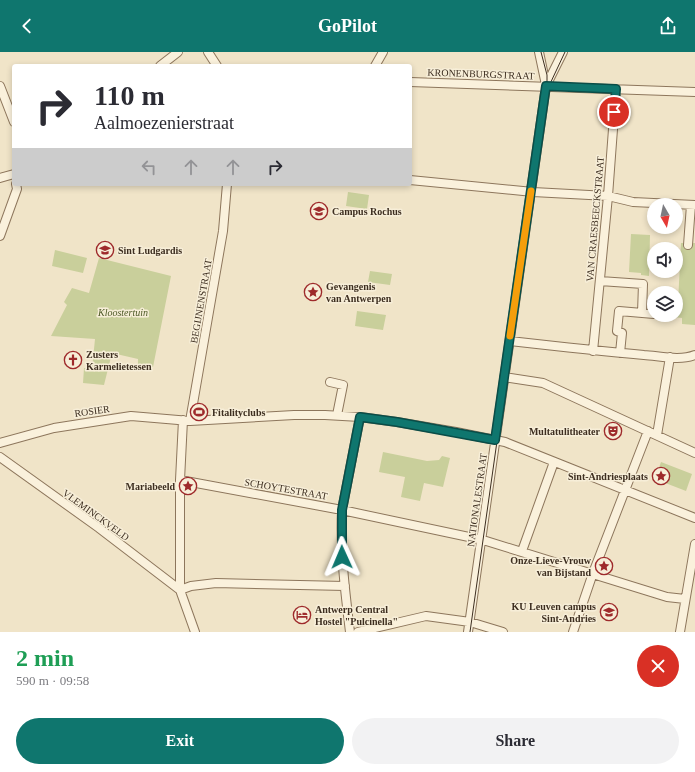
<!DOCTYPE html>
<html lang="en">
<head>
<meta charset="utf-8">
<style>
  :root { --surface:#fff; --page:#f2f2f3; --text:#2b2b33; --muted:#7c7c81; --accent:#0f766e }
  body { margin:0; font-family:Georgia,serif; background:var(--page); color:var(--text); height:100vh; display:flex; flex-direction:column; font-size:15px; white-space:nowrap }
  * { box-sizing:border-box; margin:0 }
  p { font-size:13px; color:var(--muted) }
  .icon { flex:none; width:22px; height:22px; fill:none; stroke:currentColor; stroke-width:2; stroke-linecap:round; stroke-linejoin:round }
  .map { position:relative; height:580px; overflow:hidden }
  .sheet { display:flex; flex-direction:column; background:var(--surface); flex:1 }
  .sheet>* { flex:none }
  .guide { position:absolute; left:12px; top:12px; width:400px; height:122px; border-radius:4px; box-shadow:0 2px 6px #0003; background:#fff; color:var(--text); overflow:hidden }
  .needle { width:26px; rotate:171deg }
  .controls { position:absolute; left:647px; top:146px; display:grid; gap:8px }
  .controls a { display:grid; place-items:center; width:36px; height:36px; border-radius:50%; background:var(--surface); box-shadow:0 2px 6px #0003; font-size:20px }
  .pin { position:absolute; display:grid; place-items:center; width:34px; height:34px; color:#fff; margin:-17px; border:2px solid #fff; border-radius:50%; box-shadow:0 1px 4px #0007 }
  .me { position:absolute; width:44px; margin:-22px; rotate:359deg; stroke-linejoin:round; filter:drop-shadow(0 0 3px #0008) }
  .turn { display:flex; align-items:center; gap:14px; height:84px; padding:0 16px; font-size:18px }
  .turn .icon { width:52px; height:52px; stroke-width:2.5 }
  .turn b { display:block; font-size:28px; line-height:34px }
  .lanes { display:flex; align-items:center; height:38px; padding:0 16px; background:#0003; justify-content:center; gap:20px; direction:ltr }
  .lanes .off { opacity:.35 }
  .round { display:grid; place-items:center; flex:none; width:42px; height:42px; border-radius:21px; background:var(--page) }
  .headline { display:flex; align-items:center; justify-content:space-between; height:68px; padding:0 16px }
  h1 { font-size:24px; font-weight:700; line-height:30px; color:#1e9e55 }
  .action { display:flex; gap:8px; margin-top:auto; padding:8px 16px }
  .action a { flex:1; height:46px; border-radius:24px; background:var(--accent); color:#fff; font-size:16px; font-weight:700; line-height:46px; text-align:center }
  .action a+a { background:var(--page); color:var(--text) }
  header { display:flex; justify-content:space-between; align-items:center; height:52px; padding:0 16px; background:var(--accent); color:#fff; font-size:18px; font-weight:700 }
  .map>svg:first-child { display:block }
  .green { fill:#c9cf9b }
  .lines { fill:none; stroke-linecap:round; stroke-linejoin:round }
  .minor-casing { stroke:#8d765c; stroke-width:10 }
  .minor { stroke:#faf1dc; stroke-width:8 }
  .tram { stroke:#3d2e20; stroke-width:1 }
  .route-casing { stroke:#0a4d48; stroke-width:10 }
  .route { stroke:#0f766e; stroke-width:7 }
  .slow { stroke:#f59e0b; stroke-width:7 }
  .labels { text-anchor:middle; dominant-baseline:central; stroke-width:3; stroke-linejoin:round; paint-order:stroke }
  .street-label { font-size:10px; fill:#3d2e20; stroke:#f7eed8 }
  .poi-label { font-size:10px; font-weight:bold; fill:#3d2e20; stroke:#f7eed8; text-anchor:start }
  .park-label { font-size:10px; font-style:italic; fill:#4d5a26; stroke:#f7eed8 }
</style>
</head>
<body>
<header><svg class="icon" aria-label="back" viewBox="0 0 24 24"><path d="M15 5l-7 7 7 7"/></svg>GoPilot<svg class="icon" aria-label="share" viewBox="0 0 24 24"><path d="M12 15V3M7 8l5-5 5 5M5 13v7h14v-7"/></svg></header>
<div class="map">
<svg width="695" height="580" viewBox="0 0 695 580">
  <rect width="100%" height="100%" fill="#f0e4c8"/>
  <!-- green -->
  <path class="green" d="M348,140L369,143L367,157L346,154Z
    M631,182L650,183L649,224L641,223V221L629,220Z
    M681,191H695V273L682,272V266L673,265V263H676V251H678Z
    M55,198L87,206L83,221L52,214Z
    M99,206L171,224L153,315L138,312V307L112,301L104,333L83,331L84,316L92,317L95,287L51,284L67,253L64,250L72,236L89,241Z
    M370,219L392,222L390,233L368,230Z
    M357,259L386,263L383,278L355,274Z
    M383,400L427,409L439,408L442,404L450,406L443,435L424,431L420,449L401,445L405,425L379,420Z
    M661,410L692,422L686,439L655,427Z"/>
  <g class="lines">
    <defs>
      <path id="minor" d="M208,0L217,14
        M539,0L546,33
        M160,14L178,0
        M375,14L383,0
        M410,30L695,40
        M0,34L14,70
        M0,126L14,122
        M410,128L533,140L608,144L633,150L695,153
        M0,184L17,137L16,132
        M688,193L691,153
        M600,229L643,232L642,261
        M510,289C554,294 599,299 644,303C660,304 680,309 695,303
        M593,299L608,144L616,37
        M620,301L622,281L617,279L619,259L654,262
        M504,325L543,331L695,401
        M330,330L343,333L337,363
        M183,368L180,428V538L195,580
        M190,369L223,179L227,132
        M657,383L670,305
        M0,391L54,376L131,364L190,369L294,363H325L360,365L397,370L456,380L505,390L695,466
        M0,405L99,476L180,538
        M180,428L342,458L483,488L667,545L685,547
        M522,499L554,410
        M180,538L191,534L216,531L345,534
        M350,580C345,539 340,499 342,458L360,365
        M358,580L426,564L470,570L503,580
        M468,580L546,34L563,0
        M573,580L593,521L648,379
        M680,580L695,492"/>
    </defs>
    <!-- minor casing -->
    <use href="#minor" class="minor-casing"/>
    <!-- minor -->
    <use href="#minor" class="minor"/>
    <!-- tram -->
    <path class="tram" d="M549,34L565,0
      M470,580L547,36V23L541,0"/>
  </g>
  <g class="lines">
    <defs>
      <path id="route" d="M342,505V458L360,365L397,370L495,388L546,34L616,37L614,60"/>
    </defs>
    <!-- route casing -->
    <use href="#route" class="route-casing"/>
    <!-- route -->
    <use href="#route" class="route"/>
    <!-- slow -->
    <path class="slow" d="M510,284L531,139"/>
  </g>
  <!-- icons -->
  <defs>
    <symbol id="university-ring" viewBox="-11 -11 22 22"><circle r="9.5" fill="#f7eed8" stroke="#9e2a2b" stroke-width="1.5"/><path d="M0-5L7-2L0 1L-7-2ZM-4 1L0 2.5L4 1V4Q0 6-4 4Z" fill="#9e2a2b"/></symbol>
    <symbol id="school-ring" viewBox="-11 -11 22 22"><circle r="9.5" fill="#f7eed8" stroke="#9e2a2b" stroke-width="1.5"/><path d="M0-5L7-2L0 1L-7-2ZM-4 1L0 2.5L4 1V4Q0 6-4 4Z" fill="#9e2a2b"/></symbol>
    <symbol id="sight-ring" viewBox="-11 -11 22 22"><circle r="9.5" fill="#f7eed8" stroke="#9e2a2b" stroke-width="1.5"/><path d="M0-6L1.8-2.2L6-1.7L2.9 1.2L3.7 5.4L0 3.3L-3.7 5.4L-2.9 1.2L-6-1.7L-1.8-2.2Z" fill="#9e2a2b"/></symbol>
    <symbol id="church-ring" viewBox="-11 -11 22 22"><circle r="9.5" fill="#f7eed8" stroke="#9e2a2b" stroke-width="1.5"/><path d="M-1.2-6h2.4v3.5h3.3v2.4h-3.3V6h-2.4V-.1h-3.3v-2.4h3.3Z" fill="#9e2a2b"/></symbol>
    <symbol id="stadium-ring" viewBox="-11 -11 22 22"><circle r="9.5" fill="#f7eed8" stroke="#9e2a2b" stroke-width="1.5"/><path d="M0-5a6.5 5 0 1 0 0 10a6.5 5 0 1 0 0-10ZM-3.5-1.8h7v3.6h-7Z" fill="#9e2a2b"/></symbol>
    <symbol id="theatre-ring" viewBox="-11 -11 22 22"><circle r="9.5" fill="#f7eed8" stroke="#9e2a2b" stroke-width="1.5"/><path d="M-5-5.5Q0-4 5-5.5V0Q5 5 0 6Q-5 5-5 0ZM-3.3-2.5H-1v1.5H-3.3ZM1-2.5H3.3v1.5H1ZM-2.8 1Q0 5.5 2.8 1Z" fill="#9e2a2b"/></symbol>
    <symbol id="hotel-ring" viewBox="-11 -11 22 22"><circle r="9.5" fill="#f7eed8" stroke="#9e2a2b" stroke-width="1.5"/><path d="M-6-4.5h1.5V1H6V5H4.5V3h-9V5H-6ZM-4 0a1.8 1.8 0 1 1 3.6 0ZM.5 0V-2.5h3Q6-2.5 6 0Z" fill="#9e2a2b"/></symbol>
  </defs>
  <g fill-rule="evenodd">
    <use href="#university-ring" x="309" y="149" width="20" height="20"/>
    <use href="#school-ring" x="95" y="188" width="20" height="20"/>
    <use href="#sight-ring" x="303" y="230" width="20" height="20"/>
    <use href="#church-ring" x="63" y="298" width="20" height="20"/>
    <use href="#stadium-ring" x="189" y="350" width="20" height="20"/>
    <use href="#theatre-ring" x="603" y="369" width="20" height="20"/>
    <use href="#sight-ring" x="651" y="414" width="20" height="20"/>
    <use href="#sight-ring" x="178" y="424" width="20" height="20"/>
    <use href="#sight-ring" x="594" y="504" width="20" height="20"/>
    <use href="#university-ring" x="599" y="550" width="20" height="20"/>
    <use href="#hotel-ring" x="292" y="553" width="20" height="20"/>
  </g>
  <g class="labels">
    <!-- street labels -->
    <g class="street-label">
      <text transform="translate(481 22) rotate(2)">KRONENBURGSTRAAT</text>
      <text transform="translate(595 167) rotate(-85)">VAN CRAESBEECKSTRAAT</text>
      <text transform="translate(201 249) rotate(-80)">BEGIJNENSTRAAT</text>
      <text transform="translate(92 359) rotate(-8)">ROSIER</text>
      <text transform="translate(286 437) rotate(10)">SCHOYTESTRAAT</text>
      <text transform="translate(477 448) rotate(-82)">NATIONALESTRAAT</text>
      <text transform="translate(96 463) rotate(36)">VLEMINCKVELD</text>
    </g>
    <!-- poi labels -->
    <g class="poi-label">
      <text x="332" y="159">Campus Rochus</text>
      <text x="118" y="198">Sint Ludgardis</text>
      <text x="326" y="234">Gevangenis<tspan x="326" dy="12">van Antwerpen</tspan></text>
      <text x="86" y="302">Zusters<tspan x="86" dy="12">Karmelietessen</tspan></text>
      <text x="212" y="360">Fitalityclubs</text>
      <text x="600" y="379" text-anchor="end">Multatulitheater</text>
      <text x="648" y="424" text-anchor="end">Sint-Andriesplaats</text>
      <text x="175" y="434" text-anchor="end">Mariabeeld</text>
      <text x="591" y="508" text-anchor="end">Onze-Lieve-Vrouw<tspan x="591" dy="12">van Bijstand</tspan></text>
      <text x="596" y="554" text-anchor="end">KU Leuven campus<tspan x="596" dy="12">Sint-Andries</tspan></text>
      <text x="315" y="557">Antwerp Central<tspan x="315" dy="12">Hostel "Pulcinella"</tspan></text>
    </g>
    <!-- park labels -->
    <g class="park-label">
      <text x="123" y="260">Kloostertuin</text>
    </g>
  </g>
</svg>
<div class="controls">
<a><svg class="needle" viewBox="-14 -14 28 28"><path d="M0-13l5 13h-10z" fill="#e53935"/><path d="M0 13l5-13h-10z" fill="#7c7c81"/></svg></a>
<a><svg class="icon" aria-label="sound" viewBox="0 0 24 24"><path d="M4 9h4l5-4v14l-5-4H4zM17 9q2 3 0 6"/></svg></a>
<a><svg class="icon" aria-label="layers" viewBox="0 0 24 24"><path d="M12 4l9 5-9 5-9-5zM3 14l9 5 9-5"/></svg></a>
</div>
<div class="pin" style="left:614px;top:60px;background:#d93025"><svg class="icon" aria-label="arrive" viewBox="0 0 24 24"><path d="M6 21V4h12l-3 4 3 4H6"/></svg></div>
<svg class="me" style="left:342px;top:505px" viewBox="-20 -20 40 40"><path d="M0-17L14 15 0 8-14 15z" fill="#0f766e" stroke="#fff" stroke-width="4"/></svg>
<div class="guide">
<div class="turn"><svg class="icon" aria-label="right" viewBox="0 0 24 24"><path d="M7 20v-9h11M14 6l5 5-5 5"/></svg><div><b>110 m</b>Aalmoezenierstraat</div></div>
<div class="lanes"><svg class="icon off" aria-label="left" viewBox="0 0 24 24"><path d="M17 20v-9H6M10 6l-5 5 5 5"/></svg><svg class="icon off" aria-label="ahead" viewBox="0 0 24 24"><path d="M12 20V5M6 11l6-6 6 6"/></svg><svg class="icon off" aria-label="ahead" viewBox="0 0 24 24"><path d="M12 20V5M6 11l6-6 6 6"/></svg><svg class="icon" aria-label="right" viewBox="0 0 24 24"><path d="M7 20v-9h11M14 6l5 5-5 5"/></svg></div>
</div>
</div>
<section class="sheet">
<div class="headline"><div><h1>2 min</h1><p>590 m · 09:58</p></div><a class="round" style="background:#d93025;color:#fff"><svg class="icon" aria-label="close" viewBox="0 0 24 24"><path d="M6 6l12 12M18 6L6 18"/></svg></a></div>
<div class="action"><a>Exit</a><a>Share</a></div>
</section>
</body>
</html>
